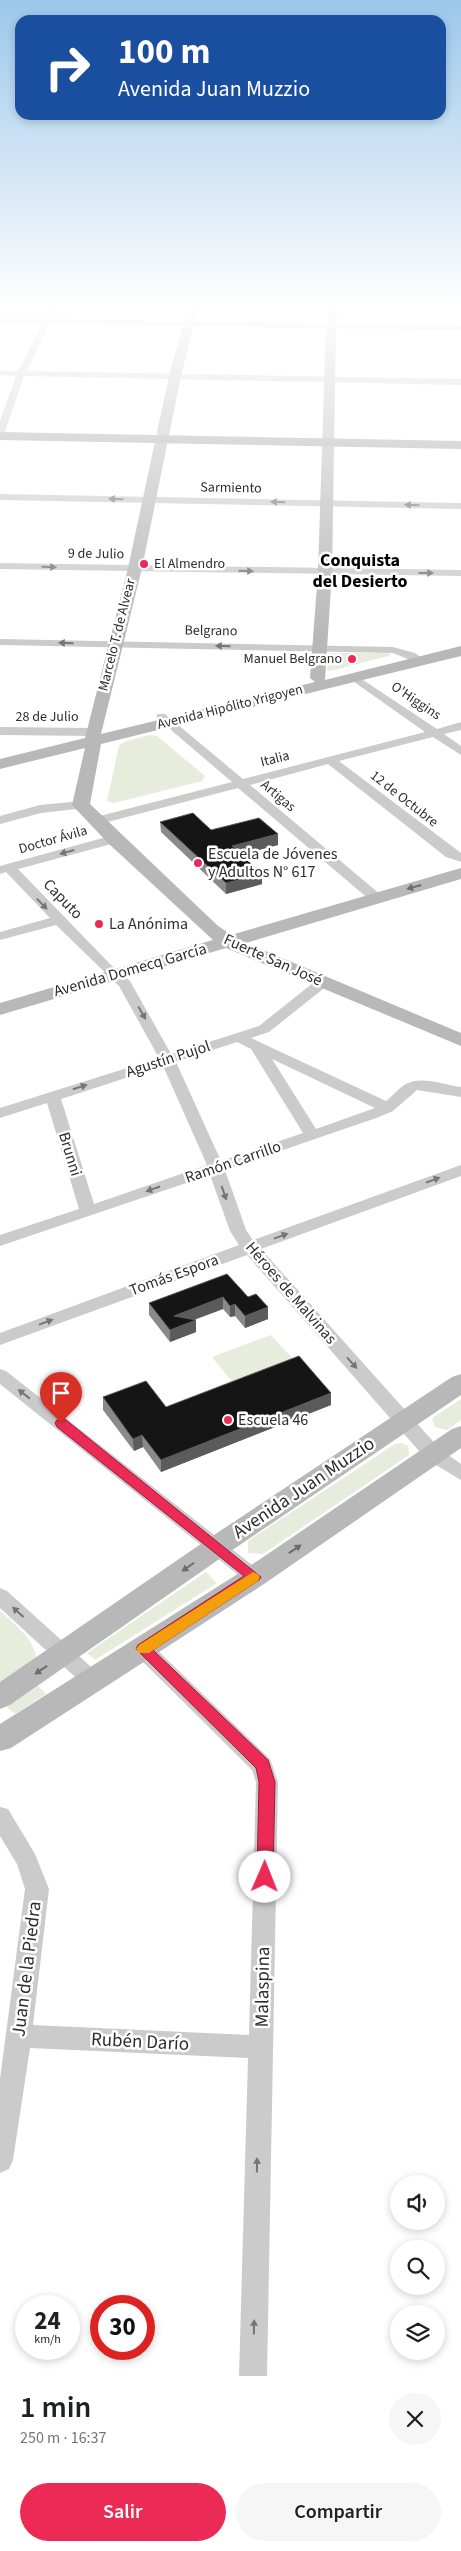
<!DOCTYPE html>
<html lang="es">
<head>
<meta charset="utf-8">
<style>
  :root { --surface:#fff; --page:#f6f6f6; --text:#202124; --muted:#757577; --accent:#eb2b55 }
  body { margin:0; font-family:"Source Sans 3",sans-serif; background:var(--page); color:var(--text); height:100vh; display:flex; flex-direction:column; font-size:19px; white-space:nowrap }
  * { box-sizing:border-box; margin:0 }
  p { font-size:16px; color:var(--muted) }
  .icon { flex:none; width:28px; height:28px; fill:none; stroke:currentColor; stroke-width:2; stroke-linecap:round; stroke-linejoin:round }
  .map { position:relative; height:2376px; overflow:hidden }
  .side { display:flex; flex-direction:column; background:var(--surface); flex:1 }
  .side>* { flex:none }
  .hud { position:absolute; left:15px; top:15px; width:431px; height:105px; border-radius:15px; box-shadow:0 2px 8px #0003; background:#1a4fa0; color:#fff; overflow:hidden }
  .fabs { position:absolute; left:390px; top:2175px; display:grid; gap:10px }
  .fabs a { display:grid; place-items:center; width:55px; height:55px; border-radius:50%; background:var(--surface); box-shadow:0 2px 8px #0003; font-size:25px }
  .speed { position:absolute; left:15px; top:2295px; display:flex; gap:10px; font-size:25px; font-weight:700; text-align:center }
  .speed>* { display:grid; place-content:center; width:65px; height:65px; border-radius:50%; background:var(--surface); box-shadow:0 2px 8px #0003; line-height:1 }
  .speed small { font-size:12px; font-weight:400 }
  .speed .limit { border:8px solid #d22; background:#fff; color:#111 }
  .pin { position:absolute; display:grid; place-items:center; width:42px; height:42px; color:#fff; margin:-51px -21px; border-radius:50% 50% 50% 0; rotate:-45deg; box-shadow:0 0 5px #0007 }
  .pin .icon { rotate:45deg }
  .me { position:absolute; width:55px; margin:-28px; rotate:1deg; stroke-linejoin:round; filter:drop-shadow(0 0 4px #0008) }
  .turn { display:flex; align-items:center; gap:18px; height:105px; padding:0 20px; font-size:22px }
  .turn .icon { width:65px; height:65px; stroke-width:2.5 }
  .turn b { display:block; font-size:35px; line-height:42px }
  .round { display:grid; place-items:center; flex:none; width:52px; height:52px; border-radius:26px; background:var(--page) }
  .summary { display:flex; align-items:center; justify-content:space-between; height:85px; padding:0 20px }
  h1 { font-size:30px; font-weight:600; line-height:38px }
  .button { display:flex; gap:10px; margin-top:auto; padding:10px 20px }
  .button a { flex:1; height:58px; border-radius:30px; background:var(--accent); color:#fff; font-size:20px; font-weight:600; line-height:58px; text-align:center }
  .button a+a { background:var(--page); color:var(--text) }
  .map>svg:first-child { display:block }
  .green { fill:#e7ecdc }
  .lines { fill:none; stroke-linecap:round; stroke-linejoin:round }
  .street { fill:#cbcbcb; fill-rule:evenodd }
  .secondary { fill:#b8b8b8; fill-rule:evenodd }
  .primary { fill:#a6a6a6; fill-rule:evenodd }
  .wall { fill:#8a8a8a }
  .shaded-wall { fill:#5b5b5b }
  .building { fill:#151515; stroke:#5b5b5b }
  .oneway { fill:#757575 }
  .oneway2 { fill:#6c6c6c }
  .route { fill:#eb2b55; stroke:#991c37 }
  .slow { fill:#f59e0b }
  .poi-dot { fill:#eb2b55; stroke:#fff; stroke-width:2 }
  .labels { text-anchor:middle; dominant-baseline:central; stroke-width:5; stroke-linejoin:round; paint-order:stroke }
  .far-street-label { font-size:14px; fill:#2e2e2e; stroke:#fff }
  .far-poi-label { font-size:14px; fill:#2e2e2e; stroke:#fff; text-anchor:start }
  .poi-label { font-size:16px; fill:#2e2e2e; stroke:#fff; text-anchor:start }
  .street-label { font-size:16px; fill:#2e2e2e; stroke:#fff }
  .far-district-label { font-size:18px; font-weight:bold; fill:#000; stroke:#fff }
  .near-street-label { font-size:19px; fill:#2e2e2e; stroke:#fff }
</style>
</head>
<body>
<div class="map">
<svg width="461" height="2376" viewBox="0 0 461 2376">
  <rect width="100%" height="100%" fill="#fff"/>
  <!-- green -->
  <path class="green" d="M329,653H387L392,655L330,671L327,670Z
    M149,735L157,736L205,776L202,781L114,803L107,801L119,746L124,742Z
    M271,1335L295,1361L235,1385L212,1357Z
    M461,1399V1420L447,1430L435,1427L432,1418Z
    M401,1443L408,1446L409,1455L263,1554L248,1553V1541L395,1444Z
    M206,1572L217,1583L95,1660L87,1653Z
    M0,1611C13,1623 35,1639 36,1658L0,1684Z
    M38,1686L46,1694L15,1714L7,1707Z"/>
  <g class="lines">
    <!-- street -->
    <path class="street" d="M52,304H60L52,319L461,326V330L50,324L27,371L461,379V385L24,376L4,434L0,437V421L16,376L0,375V371H18L42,324L0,323V319H44Z
      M0,494L461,503V509L0,500Z
      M0,563L461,570V576L0,569Z
      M0,639L393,647L415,653L426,661L420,664L393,653L0,645Z
      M354,674L437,729L461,722V730L444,734L461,746V755L433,737L339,761L461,853V862L446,857L328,764L250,785L381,895L383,898L381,901H371L238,788L96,825L90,821L92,818L232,782L157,718V714H165L243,779L425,732L350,679L348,677Z
      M0,727L93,728L99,732L93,736L0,735Z
      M81,801L87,805L85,808L41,813L0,824V816L40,805Z
      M114,835L120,839L119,842L18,869L110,964L130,981L171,1054L259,1026L318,979H328L330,982L328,985L269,1032L251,1038L386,1101C393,1096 400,1086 408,1083C423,1076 446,1085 461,1087V1097L417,1090L393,1111L379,1117L225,1170L246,1230L253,1240L461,1165V1176L261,1249L440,1449L461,1464V1480L426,1459L247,1255L0,1345V1333L239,1245L230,1231L210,1175L0,1246V1235L79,1209L47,1103L0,1118V1108L159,1058L119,986L56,925L0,940V932L50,918L6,872L0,874V866ZM237,1042L251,1049L303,1133L221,1161L176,1062ZM272,1059L375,1108L316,1129ZM163,1066L207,1165L94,1204L61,1099Z
      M0,1369L6,1371L261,1572L264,1577L261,1582L254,1585L247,1582L0,1384Z
      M0,1588L7,1591L100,1675L104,1681L100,1687L93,1689L86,1687L0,1608Z
      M143,1641L150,1643L270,1759L278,1782L267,2376H239L248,2058L30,2048L13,2160L9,2169L0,2173V2079L25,1889L17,1864L0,1836V1807L8,1809L35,1854L49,1889L33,2025L249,2035L256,1782L252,1770L136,1655L133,1649L136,1643Z"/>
    <!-- secondary -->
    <path class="secondary" d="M189,304H199L181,376L142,568L101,734L315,682L310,678L318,572L326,325L329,304H339L336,325L332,572L325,680L461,646V656L101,744L90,804L217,925L231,935L461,868V879L246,943L461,1033V1046L226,948L0,1015V1003L213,940L108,843L72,805L85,748L0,769V759L85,738L128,568L169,376Z
      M461,1374V1395L228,1553L10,1705L0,1709V1682L208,1539L452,1377Z
      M461,1426V1448L264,1584L11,1748L0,1751V1724L244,1570L452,1429Z"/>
    <!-- primary -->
    <path class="primary" d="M0,432L461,441V449L0,440Z"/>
  </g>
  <!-- wall -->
  <path class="wall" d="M160,822L211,830L278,845L241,854L262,884L226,894L161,832Z
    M227,1274L248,1297L268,1307V1319L245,1328L235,1316L230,1317L223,1309L194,1320L196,1332L170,1342L149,1315V1303Z
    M331,1393V1405L161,1472L143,1447L134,1451L103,1410V1397L166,1407Z"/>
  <!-- shaded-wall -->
  <path class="shaded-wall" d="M278,834V845L232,857V846Z
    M262,874V884L226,894V883Z
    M223,1297V1309L174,1327V1316Z
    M235,1304V1316L230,1317V1306Z
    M268,1307V1319L245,1328V1316Z
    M196,1320V1332L170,1342V1330Z
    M331,1393V1405L161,1472V1460Z
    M142,1435L143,1447L134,1451L133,1439Z"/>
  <!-- building -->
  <path class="building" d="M193,813L211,830L259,818L278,834L232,846L262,874L226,883L160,822Z
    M227,1274L248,1297L256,1294L268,1307L245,1316L235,1304L230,1306L223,1297L174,1316L196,1320L170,1330L149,1303Z
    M299,1356L331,1393L161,1460L142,1435L133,1439L103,1397L146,1381L166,1407Z"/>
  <!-- one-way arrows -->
  <defs><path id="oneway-solid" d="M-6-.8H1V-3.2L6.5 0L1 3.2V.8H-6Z" transform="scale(1.25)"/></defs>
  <g class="oneway">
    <use href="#oneway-solid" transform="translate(116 499) rotate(-179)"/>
    <use href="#oneway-solid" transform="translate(278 502) rotate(-179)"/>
    <use href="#oneway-solid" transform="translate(412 505) rotate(-179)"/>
    <use href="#oneway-solid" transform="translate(49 567) rotate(1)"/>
    <use href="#oneway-solid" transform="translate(246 571) rotate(1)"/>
    <use href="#oneway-solid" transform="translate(426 573)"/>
    <use href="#oneway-solid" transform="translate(66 643) rotate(-179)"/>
    <use href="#oneway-solid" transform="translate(223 646) rotate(-179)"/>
    <use href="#oneway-solid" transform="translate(67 852) rotate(164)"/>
    <use href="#oneway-solid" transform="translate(42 904) rotate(46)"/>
    <use href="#oneway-solid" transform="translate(142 1013) rotate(60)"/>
    <use href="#oneway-solid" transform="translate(80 1087) rotate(-18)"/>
    <use href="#oneway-solid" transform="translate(433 1180) rotate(-20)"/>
    <use href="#oneway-solid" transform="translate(153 1189) rotate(161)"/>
    <use href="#oneway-solid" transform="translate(224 1193) rotate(71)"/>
    <use href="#oneway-solid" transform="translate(281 1236) rotate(-20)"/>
    <use href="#oneway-solid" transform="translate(46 1322) rotate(-20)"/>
    <use href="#oneway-solid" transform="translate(352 1363) rotate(48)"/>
    <use href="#oneway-solid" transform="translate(24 1394) rotate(-142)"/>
    <use href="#oneway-solid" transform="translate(18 1612) rotate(-138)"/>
    <use href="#oneway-solid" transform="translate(257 2165) rotate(-89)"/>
    <use href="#oneway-solid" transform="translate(254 2327) rotate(-89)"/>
  </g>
  <g class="oneway2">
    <use href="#oneway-solid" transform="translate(414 887) rotate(164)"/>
    <use href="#oneway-solid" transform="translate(295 1549) rotate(-34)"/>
    <use href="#oneway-solid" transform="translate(188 1567) rotate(145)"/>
    <use href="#oneway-solid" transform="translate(41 1670) rotate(146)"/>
  </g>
  <!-- sky -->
  <linearGradient id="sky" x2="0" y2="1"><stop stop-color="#9bc7ea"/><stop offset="0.48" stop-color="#fff"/><stop offset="1" stop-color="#fff" stop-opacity="0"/></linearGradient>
  <rect width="461" height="637" fill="url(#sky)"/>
  <!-- route -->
  <path class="route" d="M61,1419L66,1420L261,1577L259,1580L153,1650L268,1760L275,1782L273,1877L271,1882L265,1884L259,1882L257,1877L259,1782L256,1768L136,1649L138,1645L244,1576L57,1427L55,1423L57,1420Z"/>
  <!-- slow -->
  <path class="slow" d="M253,1572L258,1574L260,1577L258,1581L149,1653H139L136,1649L139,1645Z"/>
  <!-- markers -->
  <g class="poi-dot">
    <circle cx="144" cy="564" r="5"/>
    <circle cx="352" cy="659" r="5"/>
    <circle cx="198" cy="863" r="5"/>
    <circle cx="99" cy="924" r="5"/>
    <circle cx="228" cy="1420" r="5"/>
  </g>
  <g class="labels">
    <!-- far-street labels -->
    <g class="far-street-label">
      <text transform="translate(231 488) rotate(1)">Sarmiento</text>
      <text transform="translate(96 554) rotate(1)">9 de Julio</text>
      <text transform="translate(211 631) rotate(1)">Belgrano</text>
      <text transform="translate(117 635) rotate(-76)">Marcelo T. de Alvear</text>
      <text transform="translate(416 701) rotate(34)">O'Higgins</text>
      <text transform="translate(230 707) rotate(-14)">Avenida Hipólito Yrigoyen</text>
      <text x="47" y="717">28 de Julio</text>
      <text transform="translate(275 759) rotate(-14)">Italia</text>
      <text transform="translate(278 796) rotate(40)">Artigas</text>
      <text transform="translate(404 799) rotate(38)">12 de Octubre</text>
      <text transform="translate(53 840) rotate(-16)">Doctor Ávila</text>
    </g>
    <!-- far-poi labels -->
    <g class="far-poi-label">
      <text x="154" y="564">El Almendro</text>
      <text x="342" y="659" text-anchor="end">Manuel Belgrano</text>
    </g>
    <!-- poi labels -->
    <g class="poi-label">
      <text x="208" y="854">Escuela de Jóvenes<tspan x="208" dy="18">y Adultos N° 617</tspan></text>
      <text x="109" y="924">La Anónima</text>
      <text x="238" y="1420">Escuela 46</text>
    </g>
    <!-- street labels -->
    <g class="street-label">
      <text transform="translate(63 899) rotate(46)">Caputo</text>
      <text transform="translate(273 960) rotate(24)">Fuerte San José</text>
      <text transform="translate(130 970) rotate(-16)">Avenida Domecq García</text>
      <text transform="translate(168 1059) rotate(-18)">Agustín Pujol</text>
      <text transform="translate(70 1154) rotate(73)">Brunni</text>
      <text transform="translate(233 1162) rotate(-19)">Ramón Carrillo</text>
      <text transform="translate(174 1275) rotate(-20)">Tomás Espora</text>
      <text transform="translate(291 1293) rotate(49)">Héroes de Malvinas</text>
    </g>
    <!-- far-district labels -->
    <g class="far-district-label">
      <text x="360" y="560">Conquista<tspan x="360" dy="21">del Desierto</tspan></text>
    </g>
    <!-- near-street labels -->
    <g class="near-street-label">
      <text transform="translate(304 1488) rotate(-34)">Avenida Juan Muzzio</text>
      <text transform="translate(27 1969) rotate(-83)">Juan de la Piedra</text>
      <text transform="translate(263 1987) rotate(-89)">Malaspina</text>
      <text transform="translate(140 2042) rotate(3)">Rubén Darío</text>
    </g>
  </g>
</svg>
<div class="fabs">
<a><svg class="icon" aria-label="sound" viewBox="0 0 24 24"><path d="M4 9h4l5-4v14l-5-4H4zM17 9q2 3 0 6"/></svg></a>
<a><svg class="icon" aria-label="search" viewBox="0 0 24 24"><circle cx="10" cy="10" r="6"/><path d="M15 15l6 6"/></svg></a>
<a><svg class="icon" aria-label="layers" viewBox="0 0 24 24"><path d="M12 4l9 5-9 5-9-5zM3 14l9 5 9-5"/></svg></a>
</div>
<div class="speed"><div>24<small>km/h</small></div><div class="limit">30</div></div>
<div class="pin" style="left:61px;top:1423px;background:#d93025"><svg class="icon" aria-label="arrive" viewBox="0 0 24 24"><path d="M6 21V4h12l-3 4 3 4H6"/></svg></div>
<svg class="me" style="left:265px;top:1877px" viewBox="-20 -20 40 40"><circle r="19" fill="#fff"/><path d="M0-13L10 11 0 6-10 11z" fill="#eb2b55"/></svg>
<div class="hud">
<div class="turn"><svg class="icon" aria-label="right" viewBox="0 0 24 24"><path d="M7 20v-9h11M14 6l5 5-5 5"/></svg><div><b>100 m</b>Avenida Juan Muzzio</div></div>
</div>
</div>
<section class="side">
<div class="summary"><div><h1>1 min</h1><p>250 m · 16:37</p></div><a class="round"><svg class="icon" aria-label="close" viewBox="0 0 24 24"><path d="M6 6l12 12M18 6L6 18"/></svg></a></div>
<div class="button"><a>Salir</a><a>Compartir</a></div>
</section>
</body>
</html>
